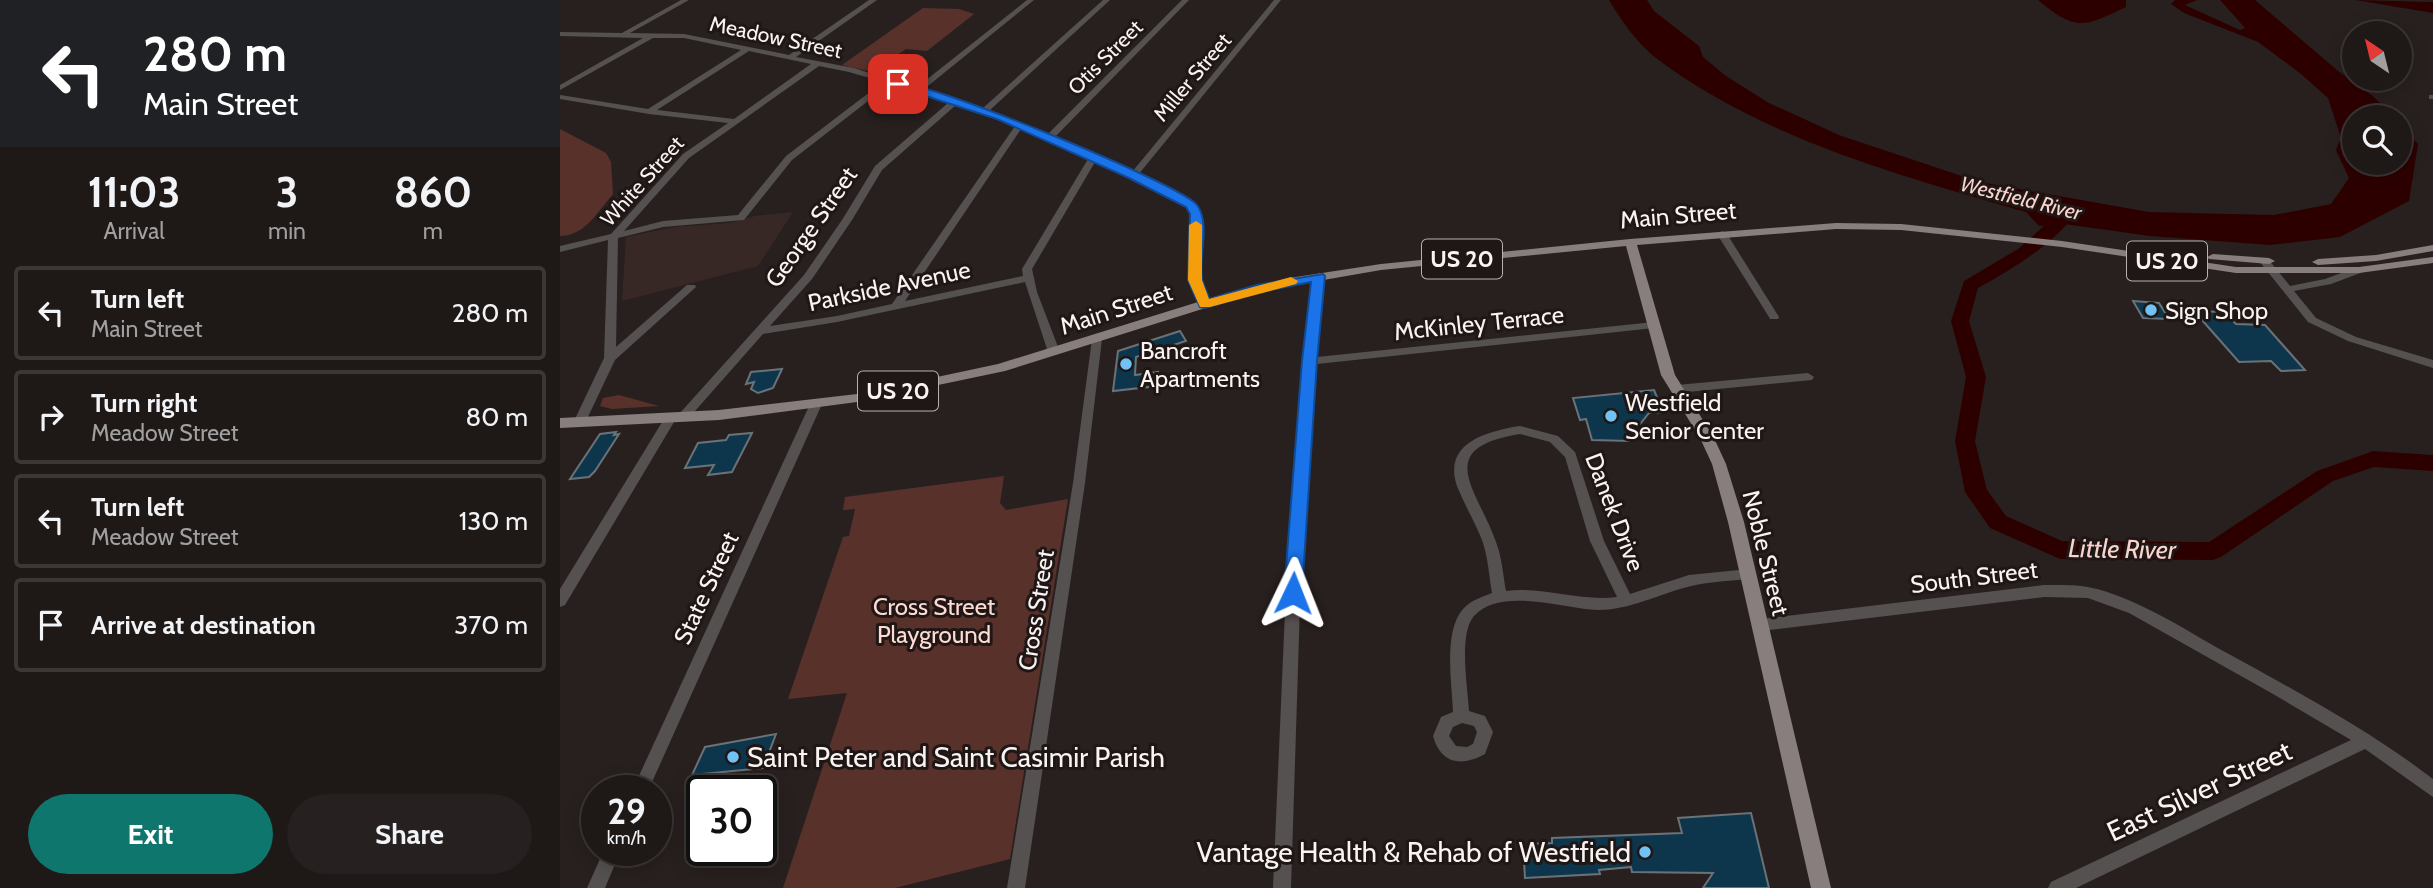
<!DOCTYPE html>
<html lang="en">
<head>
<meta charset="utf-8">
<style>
  :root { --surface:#1e1817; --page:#262120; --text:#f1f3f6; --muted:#a1a0a1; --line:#3c3736; --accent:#0f766e }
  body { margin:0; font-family:Cabin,sans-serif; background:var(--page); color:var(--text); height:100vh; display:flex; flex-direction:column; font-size:26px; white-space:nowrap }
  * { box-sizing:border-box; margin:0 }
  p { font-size:23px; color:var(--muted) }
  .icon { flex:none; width:38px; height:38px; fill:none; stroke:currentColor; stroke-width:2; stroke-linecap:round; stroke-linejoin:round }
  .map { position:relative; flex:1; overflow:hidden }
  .details { display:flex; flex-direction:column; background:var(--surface); width:560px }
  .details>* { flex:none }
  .top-card { background:#202124; color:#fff; overflow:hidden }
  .needle { width:46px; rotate:325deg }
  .fabs { position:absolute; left:1782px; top:21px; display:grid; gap:14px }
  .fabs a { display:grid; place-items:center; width:70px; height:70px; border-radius:50%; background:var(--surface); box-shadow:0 4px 18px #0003,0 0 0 2px var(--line); font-size:35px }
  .speed { position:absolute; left:21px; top:775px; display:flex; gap:14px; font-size:35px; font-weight:700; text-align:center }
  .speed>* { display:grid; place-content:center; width:91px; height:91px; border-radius:50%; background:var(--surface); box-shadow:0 4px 18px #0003,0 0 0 2px var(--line); line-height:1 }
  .speed small { font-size:18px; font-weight:400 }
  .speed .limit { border:4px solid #111; border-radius:10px; background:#fff; color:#111 }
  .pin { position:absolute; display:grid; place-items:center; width:60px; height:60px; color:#fff; margin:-30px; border-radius:14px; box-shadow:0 4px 10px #0006 }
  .me { position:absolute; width:77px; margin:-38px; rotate:2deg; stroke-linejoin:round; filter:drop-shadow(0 0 5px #0008) }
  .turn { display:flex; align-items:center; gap:24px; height:147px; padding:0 28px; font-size:32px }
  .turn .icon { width:91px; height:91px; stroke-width:2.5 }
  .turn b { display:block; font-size:49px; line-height:60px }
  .eta { display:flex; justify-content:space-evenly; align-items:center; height:119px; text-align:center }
  .eta b { font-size:42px; font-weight:700; line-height:49px }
  .action { display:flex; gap:14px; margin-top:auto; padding:14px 28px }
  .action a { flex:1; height:80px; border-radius:42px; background:var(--accent); color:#fff; font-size:28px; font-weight:700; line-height:80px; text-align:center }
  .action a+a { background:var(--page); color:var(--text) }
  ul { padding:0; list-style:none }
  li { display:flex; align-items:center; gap:21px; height:94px; margin:0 14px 10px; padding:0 14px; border:4px solid var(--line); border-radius:7px }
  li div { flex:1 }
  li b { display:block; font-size:26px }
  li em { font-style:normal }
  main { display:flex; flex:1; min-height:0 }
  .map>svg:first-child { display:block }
  .built { fill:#372826 }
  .green { fill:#59312b }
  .water { fill:#2d0000 }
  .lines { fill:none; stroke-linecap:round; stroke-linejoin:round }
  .river { fill:#2d0000; fill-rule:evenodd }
  .building { fill:#0d364d; stroke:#6a7277; stroke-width:2 }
  .minor { fill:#555150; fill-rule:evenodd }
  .major { fill:#877e7d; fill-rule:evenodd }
  .route { fill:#1a73e8; stroke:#114b97; stroke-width:2 }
  .slow { fill:#f59e0b }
  .poi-dot { fill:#71c1f5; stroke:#1f1716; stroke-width:2.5 }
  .labels { text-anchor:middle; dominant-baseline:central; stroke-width:6; stroke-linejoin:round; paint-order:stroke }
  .far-street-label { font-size:21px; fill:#f9f3f2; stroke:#1f1716 }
  .far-water-label { font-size:21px; font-style:italic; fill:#f9d4cd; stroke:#1f1716 }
  .shield { fill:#1f1716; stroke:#b8b1b0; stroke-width:2 }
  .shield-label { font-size:23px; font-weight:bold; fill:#f9f3f2 }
  .street-label { font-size:24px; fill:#f9f3f2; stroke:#1f1716 }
  .poi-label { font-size:24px; fill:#f9f3f2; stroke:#1f1716; text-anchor:start }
  .park-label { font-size:24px; fill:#ffdad3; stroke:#1f1716 }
  .water-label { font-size:26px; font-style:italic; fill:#f9d4cd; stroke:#1f1716 }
  .near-poi-label { font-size:28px; fill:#f9f3f2; stroke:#1f1716; text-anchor:start }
  .near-street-label { font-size:28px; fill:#f9f3f2; stroke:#1f1716 }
</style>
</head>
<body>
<main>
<section class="details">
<div class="top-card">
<div class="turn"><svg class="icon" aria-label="left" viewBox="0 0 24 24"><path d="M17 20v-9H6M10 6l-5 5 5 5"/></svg><div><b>280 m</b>Main Street</div></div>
</div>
<div class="eta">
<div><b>11:03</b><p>Arrival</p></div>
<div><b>3</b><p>min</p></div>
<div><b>860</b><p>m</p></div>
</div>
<ul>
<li><svg class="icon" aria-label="left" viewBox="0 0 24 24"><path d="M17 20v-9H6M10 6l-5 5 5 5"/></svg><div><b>Turn left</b><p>Main Street</p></div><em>280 m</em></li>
<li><svg class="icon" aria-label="right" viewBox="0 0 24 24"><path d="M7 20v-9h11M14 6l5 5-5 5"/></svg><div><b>Turn right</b><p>Meadow Street</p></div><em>80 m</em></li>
<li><svg class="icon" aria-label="left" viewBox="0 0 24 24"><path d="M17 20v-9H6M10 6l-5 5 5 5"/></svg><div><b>Turn left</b><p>Meadow Street</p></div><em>130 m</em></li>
<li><svg class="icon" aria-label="arrive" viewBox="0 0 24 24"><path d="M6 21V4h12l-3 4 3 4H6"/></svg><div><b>Arrive at destination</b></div><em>370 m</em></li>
</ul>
<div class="action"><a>Exit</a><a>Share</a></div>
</section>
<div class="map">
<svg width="1873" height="888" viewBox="0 0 1873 888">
  <rect width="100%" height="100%" fill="#28201f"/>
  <!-- built -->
  <path class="built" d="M233,212L198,266L62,301L66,237L115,227L170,223L195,216Z"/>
  <!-- green -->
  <path class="green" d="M363,8L399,9L414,14L367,51L346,49L312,72L282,65Z
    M0,129L46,153L51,162L53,194C38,211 25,236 0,236Z
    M59,395L99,406L52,409L40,406L43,398Z
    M444,476L440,503L446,510L508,499L450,859L335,888H223L287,693L228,699L283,537L289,536L295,509L283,510L285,497Z"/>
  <!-- water -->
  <path class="water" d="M1049,0H1087L1094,11L1139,46L1143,57L1166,76L1209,103L1279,135L1420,182L1589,212L1714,215L1771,204L1789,178L1776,150L1781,138L1768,98L1741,74L1698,42L1624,13L1611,4L1615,0H1637L1625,5L1680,30L1685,28L1660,0H1695L1778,71L1814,97L1833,117H1794V163H1839V124L1858,144L1849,201L1780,237L1710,245L1590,236L1504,224L1479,226L1466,212C1342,176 1201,138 1096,58C1078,44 1060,19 1049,0Z
    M1478,0H1566V7C1524,27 1516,32 1478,0Z
    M1795,0L1873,2V13Z"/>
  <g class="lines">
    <!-- river -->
    <path class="river" d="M1510,206L1518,211C1493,245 1454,268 1418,288L1409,321L1426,377L1415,441L1427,490L1446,516L1502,541L1649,542L1757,471L1805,454L1813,451L1873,455V471L1814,467L1773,481L1661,557L1653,560L1500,559L1430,528L1405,492L1395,441L1406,377L1391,321L1404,281L1458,249L1504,208Z"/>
  </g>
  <!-- building -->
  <path class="building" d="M1573,301L1599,303L1609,319L1583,318Z
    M1634,311L1664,312L1676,324L1705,325L1745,370L1721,371L1711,361L1679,362Z
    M620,331L626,341L576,357L575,375L598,372L597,386L553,391L558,351Z
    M222,369L213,388L198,393L191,389L194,382L186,384L191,372Z
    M1094,390L1103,412L1089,413L1077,428L1080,437L1069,438L1070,441L1032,440L1026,419L1020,420L1013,398Z
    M56,432L54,435L59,434L35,471L29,477L10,479L40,434Z
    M192,433L172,472L148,475L154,465L125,468L138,443L166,440L169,435Z
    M216,734L203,768L132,775L145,747Z
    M1191,813L1209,888H1143L1153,873L1072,872L1071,867L1039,870L1040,874L965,878L964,861L970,860L969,844L992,843V838L1122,833L1118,818Z"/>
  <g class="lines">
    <!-- minor -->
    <path class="minor" d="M121,0H129L70,33L124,34L229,55L309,0H317L236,57L294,68L356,88L467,0H474L363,90L423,108L543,0H550L430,110L487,135L622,0H629L494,138L572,172L714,0H721L578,175L638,207L641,214C640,244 634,277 650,304L645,307L641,306L632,291L629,274L631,214L629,209L535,162L472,269L477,292L500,352L498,354H490L488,352L465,282L277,322L203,334L128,419H120L118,416L120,413L244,275L282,220L315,166L388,103L330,84L232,160L184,220L103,227L58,238L56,347L127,285H135L136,287L55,360L26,421L24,424H16L14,421L44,358L48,240L0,252V246L51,234L123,154L168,123L89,114L0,99V95L88,109L181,50L124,38H93L0,90V85L83,38L0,36V32L62,33ZM189,51L251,64L174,119L97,110ZM259,66L289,72L323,82L226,156L178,215L103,221L64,231L129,158ZM396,105L431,116L455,126L332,304L277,316L210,326L252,279L292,220L322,170ZM461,129L528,159L462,269L463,276L345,301Z
      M1869,95H1873V99H1869Z
      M1162,231L1167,234L1219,317L1218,319H1210L1209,317L1157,234Z
      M1704,258L1708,259L1730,286L1765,279L1795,268H1803V272L1771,284L1734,291L1756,318L1796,337L1873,360V368L1788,341L1748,322L1699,261Z
      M759,273L764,276L757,357L1094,322L1099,325L1094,328L757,364L742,542L731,888H713L728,542L745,364L743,361L746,358L754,276Z
      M537,336L542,339L525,483L465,888H447L513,483L532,339Z
      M1248,373L1254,377L1252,380L1117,393L1111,389L1117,385Z
      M256,400L262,404L88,791H72L250,404Z
      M111,413L117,417L5,605L0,607V589L107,414Z
      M960,426L998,436L1015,452L1044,541L1070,594L1129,575L1189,569L1194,570L1196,574L1194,578L1189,579C1166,581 1142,582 1120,589C1093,597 1067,610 1038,610C1003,609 941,586 914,616C898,634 908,689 909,711L925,716L933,732L925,754C901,767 881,764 873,736L881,717L893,712C892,683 883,632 903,609C911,600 922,597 932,593C929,576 928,556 922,540C915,522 904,504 897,486C882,442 929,431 960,426ZM960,434L990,442L1005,457L1030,541L1057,597C1020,602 983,586 946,591C943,575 942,557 936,542C918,490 871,448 960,434ZM902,723L914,726L917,732L913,744L907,747L896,746L889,736L893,727Z
      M1484,585C1502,585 1520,584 1537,589C1584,602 1625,630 1667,653C1738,692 1809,730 1873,779V797L1805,749L1516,888H1488L1491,882L1791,740L1713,694L1569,613L1528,598L1484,597L1201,631L1196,629L1194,625L1196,621L1201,619Z
      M44,850H61L45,888H27Z"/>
    <!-- major -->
    <path class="major" d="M1276,223L1341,224L1502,241L1676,267H1799L1873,257V263L1799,273H1676L1502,247L1341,230L1276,229L1077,245L1115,375L1154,438L1166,464L1184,522L1271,888H1251L1168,522L1152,464L1140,438L1101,375L1066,246L821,270L729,286L671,300L445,371L297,402L159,420L0,428V418L159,410L297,394L438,364L667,293L729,278L821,264L1070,239Z
      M1873,245V251L1816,261L1758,265L1752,262L1758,259L1816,255Z
      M1653,254L1709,258L1715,261L1709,264L1649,259L1647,257Z"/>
  </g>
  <!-- route -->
  <path class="route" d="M335,82C363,79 621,184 637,205C651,224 638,257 642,279C643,285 647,292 649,299L697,285L763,274L765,276L757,361L742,593L740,598L733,601L727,598L724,593L742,361L751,282L700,292L645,308L640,307L628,280L630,214L626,207L569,178L437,119L335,86Z"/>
  <!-- slow -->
  <path class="slow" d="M636,221L642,225V280L649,299L731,277L738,281L736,284L650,307H640L628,280L629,225Z"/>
  <!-- markers -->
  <g class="poi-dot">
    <circle cx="1591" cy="310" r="7"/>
    <circle cx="566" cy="364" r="7"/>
    <circle cx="1051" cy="416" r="7"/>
    <circle cx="173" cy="757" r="7"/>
    <circle cx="1085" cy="852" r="7"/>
  </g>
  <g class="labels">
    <!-- far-street labels -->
    <g class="far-street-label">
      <text transform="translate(216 37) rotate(12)">Meadow Street</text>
      <text transform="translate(545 57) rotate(-45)">Otis Street</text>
      <text transform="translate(632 77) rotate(-50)">Miller Street</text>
      <text transform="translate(82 181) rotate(-48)">White Street</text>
    </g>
    <!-- far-water labels -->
    <g class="far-water-label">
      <text transform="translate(1461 198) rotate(14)">Westfield River</text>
    </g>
    <!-- shield labels -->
    <g class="shield">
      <rect x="862" y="239.5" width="80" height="39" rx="5"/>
      <rect x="1567" y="241.5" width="80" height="39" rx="5"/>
      <rect x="298" y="371.5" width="80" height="39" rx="5"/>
    </g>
    <g class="shield-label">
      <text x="902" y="259">US 20</text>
      <text x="1607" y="261">US 20</text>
      <text x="338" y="391">US 20</text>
    </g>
    <!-- street labels -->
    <g class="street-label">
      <text transform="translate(1118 215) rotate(-5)">Main Street</text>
      <text transform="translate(251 227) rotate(-55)">George Street</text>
      <text transform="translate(329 286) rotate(-12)">Parkside Avenue</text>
      <text transform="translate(556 309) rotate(-18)">Main Street</text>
      <text transform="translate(919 323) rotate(-6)">McKinley Terrace</text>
      <text transform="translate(1055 512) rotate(69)">Danek Drive</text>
      <text transform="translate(1206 553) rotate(76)">Noble Street</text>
      <text transform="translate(1414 577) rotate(-7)">South Street</text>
      <text transform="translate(146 588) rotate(-65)">State Street</text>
      <text transform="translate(476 610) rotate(-81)">Cross Street</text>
    </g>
    <!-- poi labels -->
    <g class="poi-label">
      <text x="1605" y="310">Sign Shop</text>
      <text x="580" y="350">Bancroft<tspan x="580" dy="28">Apartments</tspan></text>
      <text x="1065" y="402">Westfield<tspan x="1065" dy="28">Senior Center</tspan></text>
    </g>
    <!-- park labels -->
    <g class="park-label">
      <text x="374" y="606">Cross Street<tspan x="374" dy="28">Playground</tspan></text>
    </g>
    <!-- water labels -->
    <g class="water-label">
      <text transform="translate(1562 549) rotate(1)">Little River</text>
    </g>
    <!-- near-poi labels -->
    <g class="near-poi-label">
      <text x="187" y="757">Saint Peter and Saint Casimir Parish</text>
      <text x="1071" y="852" text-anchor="end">Vantage Health &amp; Rehab of Westfield</text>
    </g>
    <!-- near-street labels -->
    <g class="near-street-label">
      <text transform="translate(1639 791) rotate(-25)">East Silver Street</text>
    </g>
  </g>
</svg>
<div class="fabs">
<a><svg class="needle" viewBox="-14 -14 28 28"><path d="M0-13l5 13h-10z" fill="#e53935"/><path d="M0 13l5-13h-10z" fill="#a1a0a1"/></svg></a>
<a><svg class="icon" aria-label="search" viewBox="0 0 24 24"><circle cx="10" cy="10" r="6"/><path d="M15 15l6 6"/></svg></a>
</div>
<div class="speed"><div>29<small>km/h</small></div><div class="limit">30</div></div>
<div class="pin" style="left:338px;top:84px;background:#d93025"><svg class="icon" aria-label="arrive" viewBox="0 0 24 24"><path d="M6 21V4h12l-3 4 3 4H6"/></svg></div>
<svg class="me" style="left:733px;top:593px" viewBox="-20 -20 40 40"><path d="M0-17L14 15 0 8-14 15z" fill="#1a73e8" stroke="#fff" stroke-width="4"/></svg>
</div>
</main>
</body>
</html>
